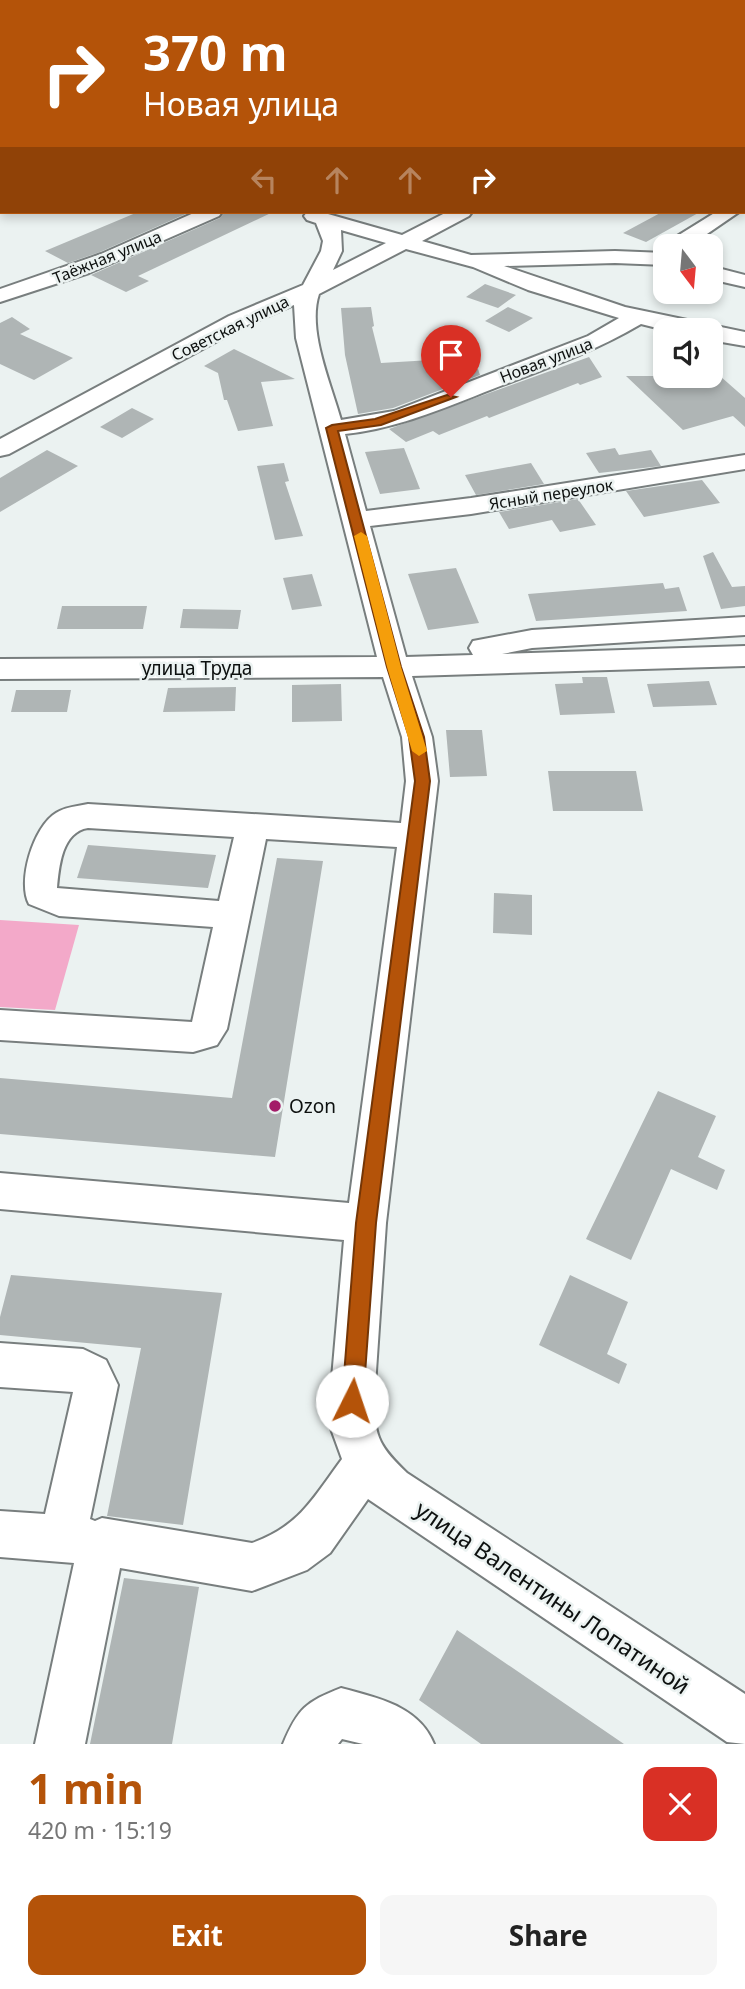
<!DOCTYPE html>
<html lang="en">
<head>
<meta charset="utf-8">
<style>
  :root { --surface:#fff; --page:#f6f6f6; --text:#222; --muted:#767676; --accent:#b45309 }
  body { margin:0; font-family:"Noto Sans",sans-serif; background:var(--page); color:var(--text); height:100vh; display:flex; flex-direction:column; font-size:26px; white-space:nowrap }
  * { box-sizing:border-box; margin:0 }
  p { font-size:23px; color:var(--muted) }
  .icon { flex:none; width:38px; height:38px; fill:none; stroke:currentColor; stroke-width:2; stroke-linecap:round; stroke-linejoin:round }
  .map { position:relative; height:1744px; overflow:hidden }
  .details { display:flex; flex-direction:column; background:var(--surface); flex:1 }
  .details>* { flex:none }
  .hud { position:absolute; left:0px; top:0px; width:746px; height:214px; box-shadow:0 4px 10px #0003; background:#b45309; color:#fff; overflow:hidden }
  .needle { width:46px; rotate:164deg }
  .fabs { position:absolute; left:653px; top:234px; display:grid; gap:14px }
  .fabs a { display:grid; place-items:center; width:70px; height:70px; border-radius:14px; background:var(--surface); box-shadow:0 4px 10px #0003; font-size:35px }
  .pin { position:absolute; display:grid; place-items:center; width:60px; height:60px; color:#fff; margin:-72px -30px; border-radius:50% 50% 50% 0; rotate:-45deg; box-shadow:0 0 7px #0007 }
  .pin .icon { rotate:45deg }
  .me { position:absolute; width:77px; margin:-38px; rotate:4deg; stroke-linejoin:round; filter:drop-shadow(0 0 5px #0008) }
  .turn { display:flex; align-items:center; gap:24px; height:147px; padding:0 28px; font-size:32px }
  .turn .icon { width:91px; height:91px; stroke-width:2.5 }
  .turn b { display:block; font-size:49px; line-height:60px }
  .lanes { display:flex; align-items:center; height:66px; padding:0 28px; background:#0003; justify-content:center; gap:35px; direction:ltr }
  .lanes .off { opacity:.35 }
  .round { display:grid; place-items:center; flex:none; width:74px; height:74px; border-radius:14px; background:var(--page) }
  .head { display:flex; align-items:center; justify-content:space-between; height:119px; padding:0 28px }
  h1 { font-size:42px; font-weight:700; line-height:52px; color:var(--accent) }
  .primary-button { display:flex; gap:14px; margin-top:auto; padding:14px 28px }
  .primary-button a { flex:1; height:80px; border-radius:14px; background:var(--accent); color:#fff; font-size:28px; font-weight:700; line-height:80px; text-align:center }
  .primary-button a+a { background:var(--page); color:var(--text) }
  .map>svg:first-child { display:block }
  .green { fill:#f3a9c9 }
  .building { fill:#afb5b5 }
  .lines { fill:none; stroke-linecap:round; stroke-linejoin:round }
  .minor-casing { stroke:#787e7e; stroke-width:4 }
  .minor { fill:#fff; fill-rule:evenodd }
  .route { fill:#b45309; stroke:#753606; stroke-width:2 }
  .slow { fill:#f59e0b }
  .poi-dot { fill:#a31c68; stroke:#ebf2f1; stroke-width:2.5 }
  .labels { text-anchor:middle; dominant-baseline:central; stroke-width:5; stroke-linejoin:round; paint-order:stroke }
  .far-street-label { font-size:16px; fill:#0d100f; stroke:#ebf2f1 }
  .street-label { font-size:19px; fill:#0d100f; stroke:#ebf2f1 }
  .poi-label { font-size:19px; fill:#0d100f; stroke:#ebf2f1; text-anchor:start }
  .near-street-label { font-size:23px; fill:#0d100f; stroke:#ebf2f1 }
</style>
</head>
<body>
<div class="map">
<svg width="745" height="1744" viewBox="0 0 745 1744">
  <rect width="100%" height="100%" fill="#ebf2f1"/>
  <!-- green -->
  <path class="green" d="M0,920L79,925L55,1010L0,1007Z"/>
  <!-- building -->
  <path class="building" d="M138,212H190L100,252L68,263L45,251Z
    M225,212H273L138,276L149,281L126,292L91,275L220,218Z
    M662,212H700L646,242L623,233Z
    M485,284L516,295L498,308L466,297Z
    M371,307L374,326L372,327L381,363L465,358L469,369H478L480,375L393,408L358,414L345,355L341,308Z
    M508,307L533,318L509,332L485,321Z
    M12,317L30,329L20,334L73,358L34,380L0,364V323Z
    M234,349L295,379L261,382L273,426L238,431L227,400H224L218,373L204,366Z
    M589,357L602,377L580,385L578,383L489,418L487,416L439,435L433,431L406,442L389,429Z
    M626,376H720L745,398V427L733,416L683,430Z
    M132,408L154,419L122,438L100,427Z
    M404,448L420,489L380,494L365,452Z
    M615,448L619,455L651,450L661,466L599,473L586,453Z
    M47,450L78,466L0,512V478Z
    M284,463L289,481L285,482L303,536L275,540L257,466Z
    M531,463L544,484L476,495L465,475Z
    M702,480L720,503L644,517L626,491Z
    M578,499L596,525L560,532L552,520L509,529L499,512Z
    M713,552L732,587L745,586V606L721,609L703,556Z
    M456,568L479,623L428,630L408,574Z
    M312,574L322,606L292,610L283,578Z
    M663,583L665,589L679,587L687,611L536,621L528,594Z
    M62,606H147L143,629H57Z
    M183,609L241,610L238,629L180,628Z
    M582,677H607L615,713L560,715L555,684L583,683Z
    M709,681L717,705L653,707L647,684Z
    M341,684L342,721L292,722V685Z
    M236,687L235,711L163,712L168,688Z
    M16,690H71L67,712H11Z
    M446,730H482L487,776L450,777Z
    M548,771H636L643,811H553Z
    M88,845L216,855L208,888L77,878Z
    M277,858L323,861L275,1157L0,1134V1078L232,1098Z
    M494,893L532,895V935L493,933Z
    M658,1091L716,1116L698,1157L725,1170L717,1190L671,1169L631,1260L586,1239Z
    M11,1275L222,1293L183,1525L107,1516L141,1348L0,1335V1317Z
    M570,1275L628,1302L607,1354L627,1364L619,1384L539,1345Z
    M124,1578L199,1587L172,1744H90Z
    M457,1630L624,1744H481L419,1700Z"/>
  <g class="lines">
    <defs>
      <path id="minor" d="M1,0H20L2,2V5Z
        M268,0H287L266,2Z
        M335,0H353L355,2H336Z
        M368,0H387L366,2Z
        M661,0H679L659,2Z
        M2,140V152L0,153V141Z
        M196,212H222L219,216L89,273L0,302V289L101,254Z
        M307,212H321L402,235L447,212H472L469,216L422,241L471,255L615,251L665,253V265L615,263L504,266L625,307L745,332V346L710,340V331H669L641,324C597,350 550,367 503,385C451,405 401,428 345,434L366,511L471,498L745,455V469L471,514L370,526L406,657L473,655L469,648L473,641L532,630L745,617V635L532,648L502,654L745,646V666L412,676L432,737L438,781L386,1223L374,1401C374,1438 381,1448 407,1473L745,1694V1744L727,1742L368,1499L330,1553L307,1570L252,1591L120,1568L85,1744H35L74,1563L0,1557V1511L45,1514L73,1392L0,1387V1343L83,1349L106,1360L118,1385L90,1519L95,1521L102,1518L252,1543C300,1526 313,1498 342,1459L330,1426V1401L344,1240L0,1209V1173L349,1203L397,847L266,839L227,1029L217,1045L193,1052L0,1040V1010L192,1022L213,927L59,916L29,904C17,882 33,827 56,813C65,807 78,806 88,804L401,823L406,781L402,737L383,677L0,679V659L377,657L296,338L294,305L245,326L9,454L0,456V439L229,316L303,285L321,251L323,241L316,223L307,220L304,216ZM341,230L386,243L333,270L342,251ZM406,249L473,267L528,290L619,318L588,336L394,411L341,420C331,384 307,330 319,294ZM88,828L234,837L219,901L57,888C59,866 62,832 88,828Z
        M716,212H739L688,247H665V250L663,247L666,243Z
        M710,266L745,275V287L710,279Z
        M341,1688C378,1698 419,1706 434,1744H363L342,1739L338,1744H283C298,1708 306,1702 341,1688Z"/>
    </defs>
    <!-- minor casing -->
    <use href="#minor" class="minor-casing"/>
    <!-- minor -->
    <use href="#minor" class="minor"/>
  </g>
  <!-- route -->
  <path class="route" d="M447,395L456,397L381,425L338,431L401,667L424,737L430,781L376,1223L363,1401L360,1408L352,1411L345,1408L342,1401L356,1223L415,781L409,737L387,667L326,428L332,425L375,419Z"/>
  <!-- slow -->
  <path class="slow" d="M361,532L367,536L401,667L427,751L419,756L412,751L387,667L354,536Z"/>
  <!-- markers -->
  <circle class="poi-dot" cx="275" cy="1106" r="7"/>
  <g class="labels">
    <!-- far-street labels -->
    <g class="far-street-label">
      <text transform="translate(107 257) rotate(-22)">Таёжная улица</text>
      <text transform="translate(230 328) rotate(-26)">Советская улица</text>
      <text transform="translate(546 360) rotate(-21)">Новая улица</text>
      <text transform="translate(551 494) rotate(-9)">Ясный переулок</text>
    </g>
    <!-- street labels -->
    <g class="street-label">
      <text x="197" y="668">улица Труда</text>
    </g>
    <!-- poi labels -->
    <g class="poi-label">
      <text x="289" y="1106">Ozon</text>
    </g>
    <!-- near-street labels -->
    <g class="near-street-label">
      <text transform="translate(553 1597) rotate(34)">улица Валентины Лопатиной</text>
    </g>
  </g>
</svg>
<div class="fabs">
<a><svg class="needle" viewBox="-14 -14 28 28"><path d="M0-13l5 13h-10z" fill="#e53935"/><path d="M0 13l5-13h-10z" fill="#767676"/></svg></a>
<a><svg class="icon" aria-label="sound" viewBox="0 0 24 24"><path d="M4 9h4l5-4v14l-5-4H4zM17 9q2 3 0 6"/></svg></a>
</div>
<div class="pin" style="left:451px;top:397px;background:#d93025"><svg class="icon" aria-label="arrive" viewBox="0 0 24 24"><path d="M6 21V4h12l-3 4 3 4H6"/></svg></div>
<svg class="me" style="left:352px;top:1401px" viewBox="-20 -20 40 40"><circle r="19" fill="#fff"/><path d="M0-13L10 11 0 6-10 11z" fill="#b45309"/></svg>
<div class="hud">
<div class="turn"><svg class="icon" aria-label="right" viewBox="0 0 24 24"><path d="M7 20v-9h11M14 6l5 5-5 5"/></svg><div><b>370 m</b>Новая улица</div></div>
<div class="lanes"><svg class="icon off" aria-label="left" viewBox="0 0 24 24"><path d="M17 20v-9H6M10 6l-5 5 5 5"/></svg><svg class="icon off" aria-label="ahead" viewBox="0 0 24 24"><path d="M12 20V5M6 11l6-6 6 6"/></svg><svg class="icon off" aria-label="ahead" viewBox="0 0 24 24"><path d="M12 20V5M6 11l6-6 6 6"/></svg><svg class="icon" aria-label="right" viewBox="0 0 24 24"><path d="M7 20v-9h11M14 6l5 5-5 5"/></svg></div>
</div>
</div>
<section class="details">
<div class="head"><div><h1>1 min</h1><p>420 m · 15:19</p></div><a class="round" style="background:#d93025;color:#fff"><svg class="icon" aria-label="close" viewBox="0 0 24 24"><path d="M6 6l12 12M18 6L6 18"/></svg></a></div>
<div class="primary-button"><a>Exit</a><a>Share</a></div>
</section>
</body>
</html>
